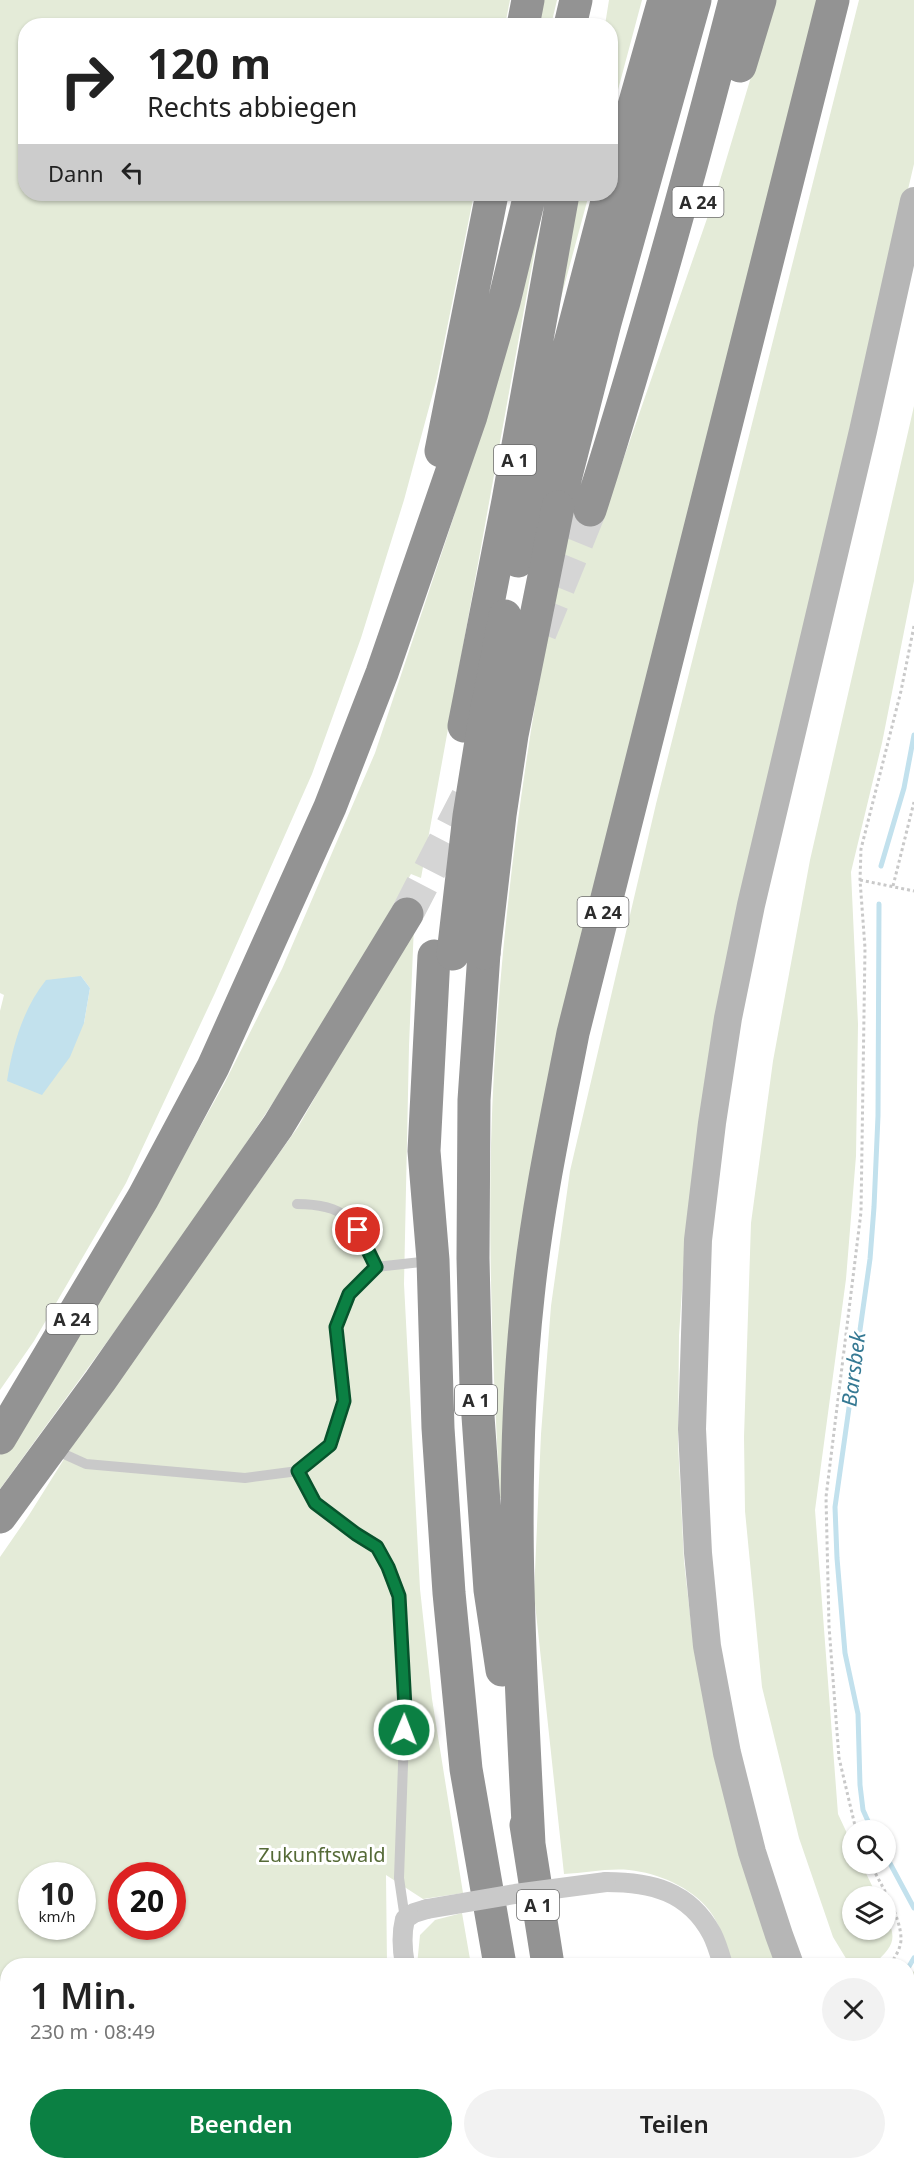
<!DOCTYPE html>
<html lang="de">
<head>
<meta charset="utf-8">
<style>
  :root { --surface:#fff; --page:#f2f2f2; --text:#222; --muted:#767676; --accent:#0b8043 }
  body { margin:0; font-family:"Noto Sans",sans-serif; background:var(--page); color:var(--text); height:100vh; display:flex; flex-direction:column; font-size:22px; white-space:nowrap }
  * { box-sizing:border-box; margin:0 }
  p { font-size:20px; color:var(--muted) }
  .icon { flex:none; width:33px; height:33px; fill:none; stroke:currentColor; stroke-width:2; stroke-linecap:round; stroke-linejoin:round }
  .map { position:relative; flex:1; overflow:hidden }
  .sheet { position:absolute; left:0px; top:1958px; width:915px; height:212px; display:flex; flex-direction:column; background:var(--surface); border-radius:24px 24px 0 0; box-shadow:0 2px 4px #0004 }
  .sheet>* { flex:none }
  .hud { position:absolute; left:18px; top:18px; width:600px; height:183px; border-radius:24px; box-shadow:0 2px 4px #0004; background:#fff; color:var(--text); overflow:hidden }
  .controls { position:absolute; left:842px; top:1820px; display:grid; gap:12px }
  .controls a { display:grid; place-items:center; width:54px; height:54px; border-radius:50%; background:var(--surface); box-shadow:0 2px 4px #0004; font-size:30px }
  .speed { position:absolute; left:18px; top:1862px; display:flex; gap:12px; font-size:30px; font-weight:700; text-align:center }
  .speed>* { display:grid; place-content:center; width:78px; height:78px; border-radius:50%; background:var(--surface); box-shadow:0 2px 4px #0004; line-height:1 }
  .speed small { font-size:15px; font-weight:400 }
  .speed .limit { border:9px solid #d22; background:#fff; color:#111 }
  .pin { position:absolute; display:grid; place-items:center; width:51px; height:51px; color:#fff; margin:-26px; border:3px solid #fff; border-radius:50%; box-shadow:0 2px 6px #0007 }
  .me { position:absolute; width:66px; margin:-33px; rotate:1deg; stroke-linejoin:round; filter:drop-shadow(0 0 4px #0008) }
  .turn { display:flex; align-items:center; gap:21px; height:126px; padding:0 30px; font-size:27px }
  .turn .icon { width:78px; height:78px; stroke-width:2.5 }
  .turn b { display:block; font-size:42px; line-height:51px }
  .then { display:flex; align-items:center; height:57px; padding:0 30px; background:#0003; gap:12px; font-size:22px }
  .round { display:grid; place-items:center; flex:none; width:63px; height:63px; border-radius:32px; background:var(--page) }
  .headline { display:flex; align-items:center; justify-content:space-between; height:102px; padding:0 30px }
  h1 { font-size:36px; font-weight:600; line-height:45px }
  .cta { display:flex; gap:12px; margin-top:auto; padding:12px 30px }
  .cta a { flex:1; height:69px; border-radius:36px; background:var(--accent); color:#fff; font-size:24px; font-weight:600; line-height:69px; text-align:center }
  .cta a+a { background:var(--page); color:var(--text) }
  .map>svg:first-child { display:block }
  .green { fill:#e4ebd8; fill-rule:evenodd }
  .water { fill:#c2e1ed }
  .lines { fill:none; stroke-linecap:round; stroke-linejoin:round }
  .stream { stroke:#c2e1ed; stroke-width:5 }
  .highway-tunnel { stroke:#d5d5d5; stroke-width:33; stroke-dasharray:33 16; stroke-linecap:butt }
  .path { stroke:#c9c9c9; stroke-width:3; stroke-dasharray:3 3; stroke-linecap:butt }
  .lane { stroke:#c9c9c9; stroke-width:10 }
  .street { stroke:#c9c9c9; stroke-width:20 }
  .secondary { stroke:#b6b6b6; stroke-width:28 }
  .highway { stroke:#939393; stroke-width:33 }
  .street-bridge { stroke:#c9c9c9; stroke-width:20 }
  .highway-bridge { stroke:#939393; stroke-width:33 }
  .route-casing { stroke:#07532c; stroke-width:15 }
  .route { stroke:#0b8043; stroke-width:10 }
  .labels { text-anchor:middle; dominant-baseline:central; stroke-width:6; stroke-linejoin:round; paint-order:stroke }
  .shield { fill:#fff; stroke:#6b6b6b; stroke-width:1.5 }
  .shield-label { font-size:18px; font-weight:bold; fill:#2c2c2c }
  .park-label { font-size:20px; fill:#556a37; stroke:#fff }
  .water-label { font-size:21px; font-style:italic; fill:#357993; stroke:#fff }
</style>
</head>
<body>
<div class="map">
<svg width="914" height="2168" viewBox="0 0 914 2168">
  <rect width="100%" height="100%" fill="#fff"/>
  <!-- green -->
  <path class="green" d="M0,0H510L505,25L26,26V194H474L437,378L404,500L361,638L312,774L215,993L126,1183L34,1341L0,1390V1011L4,995L0,993ZM81,976L90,988L84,1023Z
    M540,0H557L551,25L535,26Z
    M609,0H642L611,116L610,26L605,25Z
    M774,0H821L606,848L506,1496L500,1498C492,1356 486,1213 494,1071C505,880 533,690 574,504L604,515L718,187Z
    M859,0H914V164L852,427L685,1243L679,1336L678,1443L684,1561L694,1650L779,1965H733C726,1947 721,1925 709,1910C691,1887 658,1873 629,1870C608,1868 585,1873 564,1874L534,1594L541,1434L551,1306L570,1171L656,804Z
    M545,194L421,878L411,874L323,1027L192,1225L0,1489V1455L157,1204L224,1084L282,969L375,753L454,516Z
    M575,194H589L548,346Z
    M914,406V581L882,743L851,872L858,1024L856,1156L846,1279L815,1510L838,1814L852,1844V1863H861L877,1896H852V1929H885V1913C898,1940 894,1945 873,1965H850L833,1937L799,1838L762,1687L745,1511L744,1437L751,1223L773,1061L810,860Z
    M414,925L409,1046L404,1284L420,1589L432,1699L463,1893L423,1899L386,1875L387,1965H8V2162H385V2168H0V1557L29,1515L86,1424L298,1127ZM32,1875H82V1926H32ZM122,1875H172V1926H122Z
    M462,1913L471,1965H417L420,1935L435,1920Z
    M914,1971V2039L908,2048V1977Z
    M476,2162H507L509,2168H478Z"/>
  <!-- water -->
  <path class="water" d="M81,976L90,988L84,1023L70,1057L42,1095L7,1081C13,1044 23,1009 46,980Z
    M914,2039V2111L908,2106V2048Z"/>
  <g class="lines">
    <!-- stream -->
    <path class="stream" d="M881,866L904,788L914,735
      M872,1830L863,1810L860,1785L858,1714L845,1653L837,1558L835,1507L870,1259L874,1207L878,1116L879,904
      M885,1854L914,1908
      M908,1968L914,1958"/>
    <!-- highway-tunnel -->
    <path class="highway-tunnel" d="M540,633L590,510
      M407,914L471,790"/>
    <!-- path -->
    <path class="path" d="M860,880L914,891
      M893,886L914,802
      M856,1830L839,1758L829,1626L826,1497L861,1212L865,948L860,880L861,849L901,691L914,626
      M870,1863C880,1883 901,1916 901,1939C901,1948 895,1958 889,1965
      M908,2031L914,2022"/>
    <!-- lane -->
    <path class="lane" d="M297,1204C350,1204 355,1223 376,1267
      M55,1450L86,1464L245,1478L298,1471L314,1503L356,1534L377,1547L388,1567L399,1596L405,1708L399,1878L405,1919
      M298,1471L330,1445L344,1401L336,1327L349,1294L376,1267L430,1261"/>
    <!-- street -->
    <path class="street" d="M606,1882C651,1882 689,1891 712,1934C717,1944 720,1955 723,1965
      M405,1965C402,1949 401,1935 405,1919L414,1913L427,1909
      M463,2162L465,2168"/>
    <!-- secondary -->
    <path class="secondary" d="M790,1965L779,1935L752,1852L727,1753L707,1646L698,1553L692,1429L698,1240L712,1123L728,1018L751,905L863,431L914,201
      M908,2150L914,2157"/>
    <!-- highway -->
    <path class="highway" d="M523,26L528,0
      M570,26L576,0
      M740,66L760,0
      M610,190L664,0
      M441,451L492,194
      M558,507L605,323L695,0
      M590,510C644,342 691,171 735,0
      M518,561L558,389L609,194
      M464,726L508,501L563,194
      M484,953L474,1100L473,1258L476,1387L490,1590L502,1670
      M434,956L424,1151L433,1260L438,1428L449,1593L466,1769L500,1965
      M0,1438L143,1198L213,1067L330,807L382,673L471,416L504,302L530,194
      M0,1517L100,1381L278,1126L407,914
      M526,1825L548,1965
      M529,1844C520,1662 508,1479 528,1297C537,1208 556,1120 573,1033L833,0
      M535,2162L537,2168
      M581,2162L583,2168"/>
    <!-- street-bridge -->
    <path class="street-bridge" d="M427,1909L515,1894L606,1882"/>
    <!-- highway-bridge -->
    <path class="highway-bridge" d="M484,953L500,815L512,735L558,507
      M453,954L469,816L483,729L505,616"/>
  </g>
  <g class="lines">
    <defs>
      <path id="route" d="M358,1230L376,1267L349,1294L336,1327L344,1401L330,1445L298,1471L315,1503L356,1534L377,1547L388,1567L399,1596L405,1708L404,1730"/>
    </defs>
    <!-- route casing -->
    <use href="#route" class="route-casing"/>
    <!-- route -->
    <use href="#route" class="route"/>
  </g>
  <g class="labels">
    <!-- shield labels -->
    <g class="shield">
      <rect x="672.5" y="187" width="51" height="30" rx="4.5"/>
      <rect x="494" y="445" width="42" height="30" rx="4.5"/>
      <rect x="577.5" y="897" width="51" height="30" rx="4.5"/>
      <rect x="46.5" y="1304" width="51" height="30" rx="4.5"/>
      <rect x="455" y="1385" width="42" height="30" rx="4.5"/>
      <rect x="517" y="1890" width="42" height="30" rx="4.5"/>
    </g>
    <g class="shield-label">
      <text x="698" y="202">A 24</text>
      <text x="515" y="460">A 1</text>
      <text x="603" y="912">A 24</text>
      <text x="72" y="1319">A 24</text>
      <text x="476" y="1400">A 1</text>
      <text x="538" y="1905">A 1</text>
    </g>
    <!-- park labels -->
    <g class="park-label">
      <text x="322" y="1854">Zukunftswald</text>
    </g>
    <!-- water labels -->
    <g class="water-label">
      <text transform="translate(853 1369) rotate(-83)">Barsbek</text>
    </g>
  </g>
</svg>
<div class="controls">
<a><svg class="icon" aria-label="search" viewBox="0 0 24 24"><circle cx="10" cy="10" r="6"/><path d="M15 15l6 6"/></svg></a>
<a><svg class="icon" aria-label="layers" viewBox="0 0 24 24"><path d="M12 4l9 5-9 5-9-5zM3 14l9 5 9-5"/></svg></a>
</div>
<div class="speed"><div>10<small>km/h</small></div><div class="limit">20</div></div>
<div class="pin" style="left:358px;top:1230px;background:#d93025"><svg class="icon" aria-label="arrive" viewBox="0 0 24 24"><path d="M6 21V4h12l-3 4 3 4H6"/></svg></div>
<svg class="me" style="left:404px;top:1730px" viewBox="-20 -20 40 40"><circle r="17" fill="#0b8043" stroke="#fff" stroke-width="3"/><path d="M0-11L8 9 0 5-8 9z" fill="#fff"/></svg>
<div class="hud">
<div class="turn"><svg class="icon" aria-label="right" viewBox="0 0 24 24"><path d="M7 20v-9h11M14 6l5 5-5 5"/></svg><div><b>120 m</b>Rechts abbiegen</div></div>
<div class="then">Dann<svg class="icon" aria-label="left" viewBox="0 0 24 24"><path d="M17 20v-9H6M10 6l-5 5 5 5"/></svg></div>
</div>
<section class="sheet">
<div class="headline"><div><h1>1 Min.</h1><p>230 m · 08:49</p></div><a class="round"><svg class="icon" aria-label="close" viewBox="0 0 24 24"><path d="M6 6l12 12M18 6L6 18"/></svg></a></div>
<div class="cta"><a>Beenden</a><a>Teilen</a></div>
</section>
</div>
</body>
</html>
